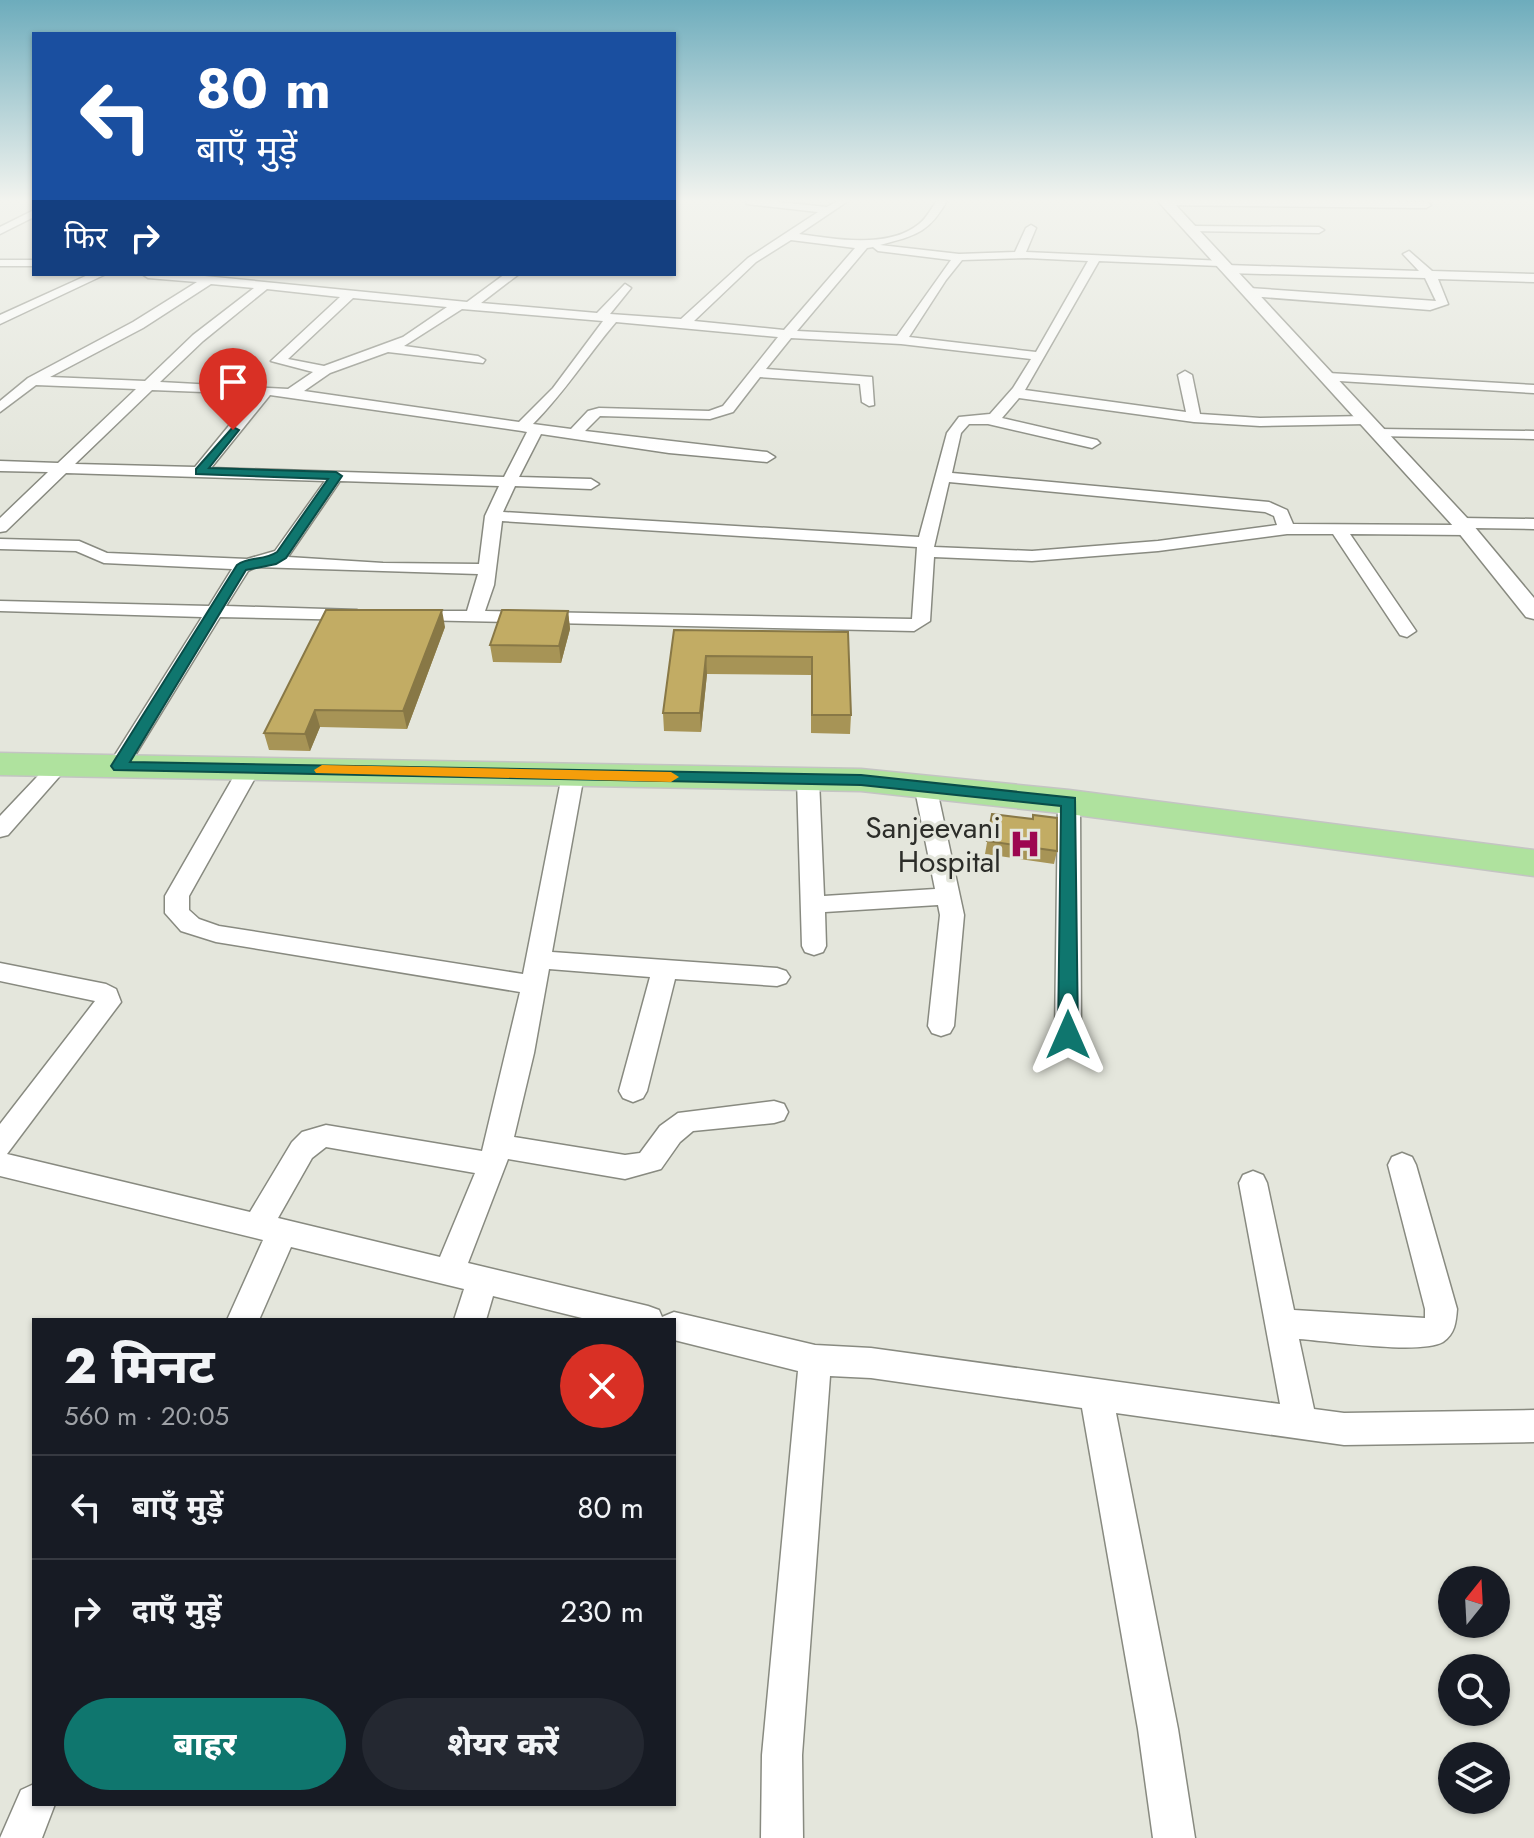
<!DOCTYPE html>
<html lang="hi">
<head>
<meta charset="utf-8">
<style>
  :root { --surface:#171b24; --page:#242831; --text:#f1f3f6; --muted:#9ea1a6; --line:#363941; --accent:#0f766e }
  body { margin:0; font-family:Jost,"Noto Sans Devanagari",sans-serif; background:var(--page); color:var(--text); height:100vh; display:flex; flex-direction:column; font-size:30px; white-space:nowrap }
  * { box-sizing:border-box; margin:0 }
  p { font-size:26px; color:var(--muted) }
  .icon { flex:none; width:44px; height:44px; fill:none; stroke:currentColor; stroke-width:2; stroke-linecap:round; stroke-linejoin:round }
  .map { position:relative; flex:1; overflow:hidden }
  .drawer { position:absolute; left:32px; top:1318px; width:644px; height:488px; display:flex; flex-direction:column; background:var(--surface); border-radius:0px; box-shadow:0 2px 6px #0004 }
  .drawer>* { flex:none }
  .banner { position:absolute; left:32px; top:32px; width:644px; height:244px; border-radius:0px; box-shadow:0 2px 6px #0004; background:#1a4fa0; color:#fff; overflow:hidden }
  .needle { width:52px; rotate:18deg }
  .controls { position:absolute; left:1438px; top:1566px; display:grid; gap:16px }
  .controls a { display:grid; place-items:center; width:72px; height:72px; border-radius:50%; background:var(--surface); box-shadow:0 2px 6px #0004; font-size:40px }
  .pin { position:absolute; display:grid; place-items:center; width:68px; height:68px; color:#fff; margin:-82px -34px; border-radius:50% 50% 50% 0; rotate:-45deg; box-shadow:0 0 8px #0007 }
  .pin .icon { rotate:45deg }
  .me { position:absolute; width:88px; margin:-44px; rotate:0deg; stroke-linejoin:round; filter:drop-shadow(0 0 6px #0008) }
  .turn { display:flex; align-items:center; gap:28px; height:168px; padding:0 32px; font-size:36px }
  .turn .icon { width:104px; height:104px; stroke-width:2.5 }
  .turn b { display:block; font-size:56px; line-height:68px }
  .then { display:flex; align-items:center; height:76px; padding:0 32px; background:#0003; gap:16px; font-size:30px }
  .round { display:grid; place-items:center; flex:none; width:84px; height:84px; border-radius:42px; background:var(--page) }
  .headline { display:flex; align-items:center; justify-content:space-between; height:136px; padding:0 32px }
  h1 { font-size:48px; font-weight:800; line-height:60px }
  .action { display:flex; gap:16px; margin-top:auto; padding:16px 32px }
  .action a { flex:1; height:92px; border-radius:48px; background:var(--accent); color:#fff; font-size:32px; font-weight:800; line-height:92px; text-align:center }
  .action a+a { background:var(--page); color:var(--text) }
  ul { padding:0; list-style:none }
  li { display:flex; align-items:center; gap:24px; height:104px; padding:0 32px; border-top:2px solid var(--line) }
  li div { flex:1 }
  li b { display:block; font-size:30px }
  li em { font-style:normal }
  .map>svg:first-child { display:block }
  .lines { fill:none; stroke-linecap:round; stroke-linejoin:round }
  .minor-casing { stroke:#888a80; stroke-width:3 }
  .tertiary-casing { stroke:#888a80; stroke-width:3 }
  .trunk-casing { stroke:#c4c4c3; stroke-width:3 }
  .minor { fill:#fff; fill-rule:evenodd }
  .tertiary { fill:#fff; fill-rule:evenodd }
  .trunk { fill:#afe29e; fill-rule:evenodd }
  .wall { fill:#a79456 }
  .shaded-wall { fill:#887846 }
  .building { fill:#c2ac64; stroke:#887846; stroke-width:2 }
  .route { fill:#0f766e; stroke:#0a4d48; stroke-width:2 }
  .slow { fill:#f59e0b }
  .labels { text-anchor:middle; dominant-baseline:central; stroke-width:7; stroke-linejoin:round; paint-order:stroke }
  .poi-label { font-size:30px; fill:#2c2d29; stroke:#e4e6dc; text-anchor:end }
</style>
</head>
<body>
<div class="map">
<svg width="1534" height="1838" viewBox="0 0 1534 1838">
  <rect width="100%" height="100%" fill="#e4e6dc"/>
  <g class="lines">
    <defs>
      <path id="minor" d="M751,199L827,207L840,199H851L799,234C834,239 889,249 919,224C927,218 932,207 938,199H948C929,233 917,235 880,245L959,254L1015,252L1026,228L1031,225L1036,228L1026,252L1224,261L1226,263L1220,266L1099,261L1025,390L1186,412L1178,375L1185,371L1192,375L1200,414L1260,418L1367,416L1374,420L1367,424L1260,426L1194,422L1019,398L1002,418L1097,440L1100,443L1092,448L988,424H969L961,433L952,473L1269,502L1287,510L1293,524L1454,525L1455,519L1461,518L1534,519V529L1474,528L1473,534L1467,535L1350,534L1416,631L1407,637L1400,635L1333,534H1287L1158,551L1032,561L934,557L930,621L914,631L414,620L405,615L408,611H467L478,574L256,567L248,571L226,606L357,610L366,615L357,620L220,617L126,770H112L108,766L202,617L0,611V601L209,606L232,569L104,563L76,551L0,549V539L79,541L107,553L247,559L275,551L325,481L66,473L6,531L0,532V518L48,472L0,471V461L58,463L136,389L36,385L0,412V401L28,378L133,322L197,282L148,278L142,274H184L467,302L505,274H519L481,303L597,313L625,284L631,288L610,314L681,319L748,258L818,212L747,204L746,202ZM791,240L855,248L784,330L694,321L756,262ZM873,247L878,251L951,260L897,336L797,331L867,248ZM1027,258L1088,261L1036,352L909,337L946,280L962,260ZM211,284L254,288L193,335L145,381L50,377L143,328ZM267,289L340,297L271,361L313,372L288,389L160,382L203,341ZM353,298L447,307L403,337L324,366L288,359ZM462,309L603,321L553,388L519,422L304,391L330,373L388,352L483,363L485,360L478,356L404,346ZM616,322L778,337L723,406L709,411L599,408L588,411L571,429L533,424C565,392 587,356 616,322ZM791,338L901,344L1031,359L1013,388L990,414L959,417L947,433L919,537L503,512L515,486L591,489L599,484L591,479L519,477L541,434L669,453L767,462L775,457L767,452L585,431L600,416L710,419L733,412L760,377L860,384L862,402L869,406L874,405L872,377L766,369ZM152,390L255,394L195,467L75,464ZM270,395L522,431L527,432L504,477L211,468ZM340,481L499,486L485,516L479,564L383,563L288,557ZM949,482L1265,512L1274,516L1277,525L1158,541L1032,551L934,547ZM502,521L917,547L912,619L485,611L494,585Z
        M1167,200L1426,202L1431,205L1426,208L1163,205V201Z
        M34,210V217L0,234V227Z
        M1193,226L1319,227L1324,230L1319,233L1189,231L1188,229Z
        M1409,251L1432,271L1534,274V282L1438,279L1448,304L1430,310L1249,296L1243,292L1249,288L1436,301L1425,278L1226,273L1220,269L1226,265L1419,271L1403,254Z
        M0,260H34V266H0Z
        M90,274H106L0,324V315Z
        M1328,373L1534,385V393L1323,380L1321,377Z
        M1379,429L1534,431V439L1374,436L1372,433Z
        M59,759L70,765L66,769L8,835L0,837V816L52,761Z
        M249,763L260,769L189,896V910L199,919L219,926L523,974L562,775L573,769L584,775L552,952L777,968L786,971L790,977L786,983L777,986L675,979L647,1091L643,1098L633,1102L623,1098L619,1091L650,977L549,969L534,1053L514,1137L625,1155L640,1153L660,1126L678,1113L774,1101L784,1104L788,1112L784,1120L774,1123L693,1131L680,1142L661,1169L625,1179L508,1159L468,1263L648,1306L659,1310L662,1317L674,1312L815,1345L871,1348L1280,1404L1239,1183L1243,1175L1253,1171L1263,1175L1267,1183L1294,1310L1425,1318V1309L1388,1165L1392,1157L1402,1153L1412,1157L1416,1165L1457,1309C1456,1322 1455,1334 1443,1342C1420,1355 1329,1341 1299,1339L1314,1409L1344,1413L1534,1410V1442L1344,1445L1116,1413L1178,1729L1195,1838H1153L1138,1729L1082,1408L871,1378L830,1376L802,1755L803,1838H761L762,1755L798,1371L674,1340V1320H590L493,1296L486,1320H454L464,1289L291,1247L259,1320H227L263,1240L0,1176V1124L95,1001L0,981V963L106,984L116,989L121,1002L7,1154L250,1212L292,1142L302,1132L326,1125L482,1151L520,992L216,942L181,931L165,913V896L238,769ZM326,1147L475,1173L440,1257L278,1218L312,1158Z
        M808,773L819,779L824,896L935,889L914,785L925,778L936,785L964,915L954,1026L950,1033L941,1036L932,1033L928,1026L940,915L938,905L825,912L826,946L823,952L814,955L805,952L802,946L797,779Z
        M1069,795L1080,802L1081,1035L1077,1042L1068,1045L1059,1042L1055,1035L1058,802Z
        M34,1784V1804H55L42,1838H0L21,1790Z"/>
      <path id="tertiary" d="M1156,199H1170L1468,519L1534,598V619L1526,617L1454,527Z"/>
      <path id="trunk" d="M0,753L861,769L1069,790L1534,850V876L1069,814L861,791L0,775Z"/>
    </defs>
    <!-- minor casing -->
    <use href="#minor" class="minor-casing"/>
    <!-- tertiary casing -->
    <use href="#tertiary" class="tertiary-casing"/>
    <!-- trunk casing -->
    <use href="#trunk" class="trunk-casing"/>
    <!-- minor -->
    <use href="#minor" class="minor"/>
    <!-- tertiary -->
    <use href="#tertiary" class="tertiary"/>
    <!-- trunk -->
    <use href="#trunk" class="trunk"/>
  </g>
  <!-- wall -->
  <path class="wall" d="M568,611L570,629L561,663L493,662L490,645Z
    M445,627L407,729L320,727L310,751L269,750L264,733Z
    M674,630L848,632L851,715L850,734L811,733V675L707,674L701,732L664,731L663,713Z
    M992,814L1057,851L1054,864L985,854Z"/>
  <!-- shaded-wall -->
  <path class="shaded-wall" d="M442,610L445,627L407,729L403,711Z
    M568,611L570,629L561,663L559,646Z
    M706,656L707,674L701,732L700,713Z
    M315,710L320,727L310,751L305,734Z"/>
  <!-- building -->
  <path class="building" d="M326,610H442L403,711L315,710L305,734L264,733Z
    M502,610L568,611L559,646L490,645Z
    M674,630L848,632L851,715H812V657L706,656L700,713H663Z
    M992,814L1033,819V815L1057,818V851L987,841Z"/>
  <!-- sky -->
  <linearGradient id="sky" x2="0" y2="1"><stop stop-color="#6dacbc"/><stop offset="0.44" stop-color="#f3f4ef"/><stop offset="1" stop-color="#f3f4ef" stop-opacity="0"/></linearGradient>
  <rect width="1534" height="456" fill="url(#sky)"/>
  <!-- route -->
  <path class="route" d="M233,427L239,430L209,468L336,472L342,476L286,558L276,564L246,570L130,762L861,775L1075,798L1078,1035L1075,1040H1061L1058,1035L1061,806L861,785L114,770L111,766L237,565C249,556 264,561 277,552L328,479L196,474V469Z"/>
  <!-- slow -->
  <path class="slow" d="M322,765L671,772L679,777L671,782L316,773L314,770Z"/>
  <!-- icons -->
  <defs>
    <symbol id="hospital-bare" viewBox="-9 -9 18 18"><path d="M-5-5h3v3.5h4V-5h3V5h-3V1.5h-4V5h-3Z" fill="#9d0650" stroke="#e4e6dc" stroke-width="2.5" paint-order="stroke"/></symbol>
  </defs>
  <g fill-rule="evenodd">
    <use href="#hospital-bare" x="1003" y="822" width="44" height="44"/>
  </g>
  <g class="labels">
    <!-- poi labels -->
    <g class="poi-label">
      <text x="1001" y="827">Sanjeevani<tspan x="1001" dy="34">Hospital</tspan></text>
    </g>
  </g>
</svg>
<div class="controls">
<a><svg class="needle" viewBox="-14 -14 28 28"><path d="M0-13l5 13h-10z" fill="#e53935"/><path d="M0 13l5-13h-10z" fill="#9ea1a6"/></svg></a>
<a><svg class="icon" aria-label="search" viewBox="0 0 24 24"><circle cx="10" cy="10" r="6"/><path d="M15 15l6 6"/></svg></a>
<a><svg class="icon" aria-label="layers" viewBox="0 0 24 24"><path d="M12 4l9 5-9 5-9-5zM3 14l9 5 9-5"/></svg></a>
</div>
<div class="pin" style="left:233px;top:430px;background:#d93025"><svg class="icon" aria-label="arrive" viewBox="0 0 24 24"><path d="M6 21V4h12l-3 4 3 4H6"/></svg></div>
<svg class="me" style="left:1068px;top:1035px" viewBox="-20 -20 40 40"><path d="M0-17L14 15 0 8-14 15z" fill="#0f766e" stroke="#fff" stroke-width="4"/></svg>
<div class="banner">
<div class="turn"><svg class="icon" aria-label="left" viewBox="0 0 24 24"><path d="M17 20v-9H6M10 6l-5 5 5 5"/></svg><div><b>80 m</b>बाएँ मुड़ें</div></div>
<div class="then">फिर<svg class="icon" aria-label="right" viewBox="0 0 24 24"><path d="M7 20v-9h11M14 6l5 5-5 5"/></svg></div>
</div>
<section class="drawer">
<div class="headline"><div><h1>2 मिनट</h1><p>560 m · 20:05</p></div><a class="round" style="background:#d93025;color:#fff"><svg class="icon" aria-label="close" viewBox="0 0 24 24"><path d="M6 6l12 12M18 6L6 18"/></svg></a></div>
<ul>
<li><svg class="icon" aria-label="left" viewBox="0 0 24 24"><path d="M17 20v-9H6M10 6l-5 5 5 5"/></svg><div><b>बाएँ मुड़ें</b></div><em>80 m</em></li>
<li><svg class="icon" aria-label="right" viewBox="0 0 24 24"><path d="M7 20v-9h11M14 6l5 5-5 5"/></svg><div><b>दाएँ मुड़ें</b></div><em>230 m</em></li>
</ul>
<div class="action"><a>बाहर</a><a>शेयर करें</a></div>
</section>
</div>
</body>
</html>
